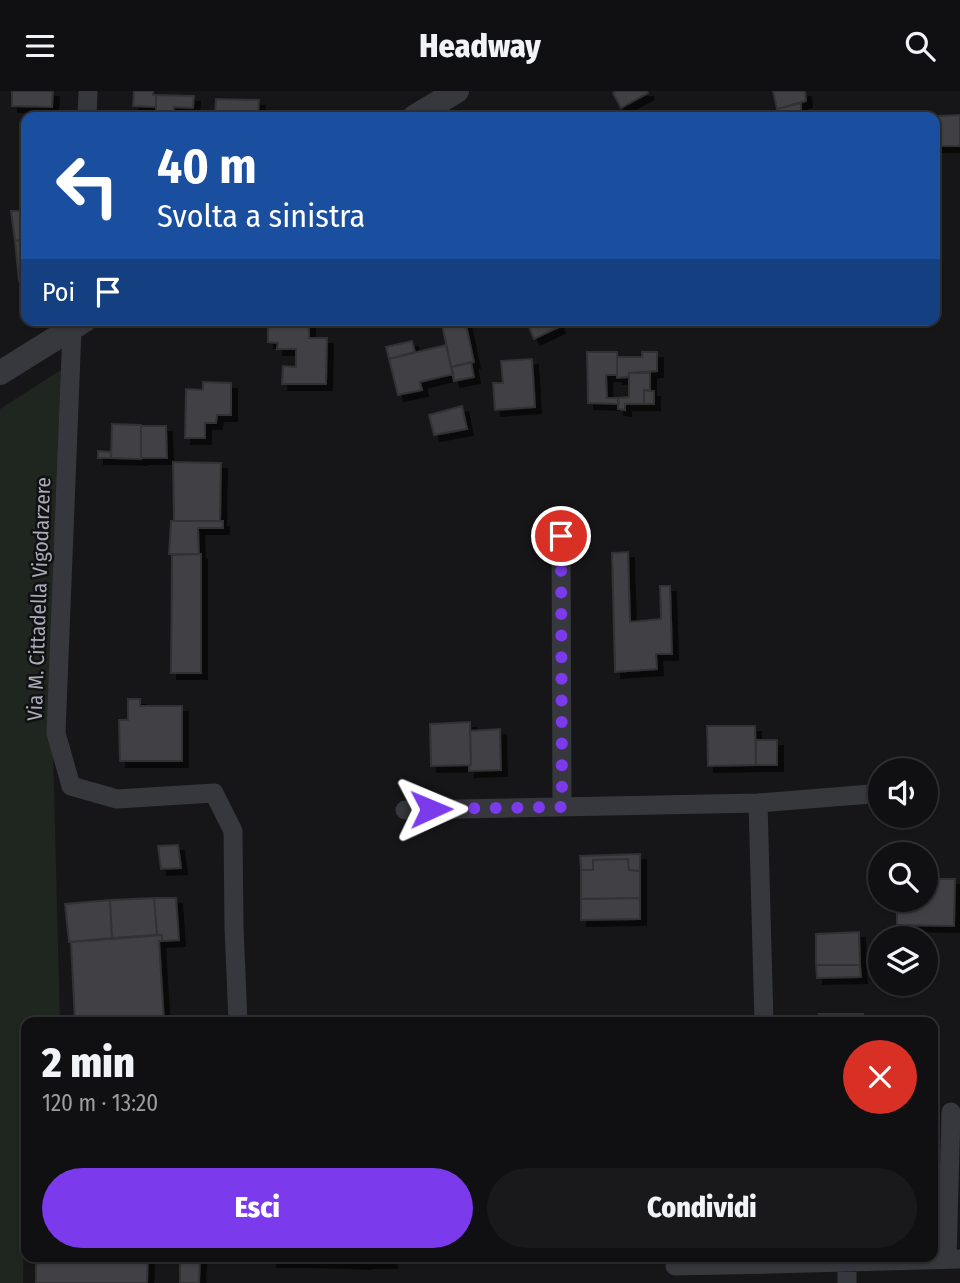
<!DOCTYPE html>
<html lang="it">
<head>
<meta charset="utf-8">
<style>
  :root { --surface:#101012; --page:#19191b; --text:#f1f3f6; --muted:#9c9d9f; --line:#303032; --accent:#7c3aed }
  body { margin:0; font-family:"Fira Sans Condensed",sans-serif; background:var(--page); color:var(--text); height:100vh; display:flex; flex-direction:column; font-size:26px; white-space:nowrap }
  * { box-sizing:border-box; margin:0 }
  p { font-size:23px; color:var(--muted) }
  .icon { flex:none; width:38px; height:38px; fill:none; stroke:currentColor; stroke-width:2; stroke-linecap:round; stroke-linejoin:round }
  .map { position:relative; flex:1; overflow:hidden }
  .details { position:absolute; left:21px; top:926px; width:917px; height:245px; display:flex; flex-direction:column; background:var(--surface); border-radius:14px; box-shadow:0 2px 5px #0004,0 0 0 2px var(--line) }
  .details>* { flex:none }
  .guide { position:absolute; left:21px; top:21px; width:919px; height:214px; border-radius:14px; box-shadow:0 2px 5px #0004,0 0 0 2px var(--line); background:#1a4fa0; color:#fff; overflow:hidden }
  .controls { position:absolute; left:868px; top:667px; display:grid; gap:14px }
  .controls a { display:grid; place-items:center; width:70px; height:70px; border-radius:50%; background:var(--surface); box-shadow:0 2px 5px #0004,0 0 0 2px var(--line); font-size:35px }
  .pin { position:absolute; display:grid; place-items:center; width:60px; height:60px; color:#fff; margin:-30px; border:4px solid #fff; border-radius:50%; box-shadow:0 2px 7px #0007 }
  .me { position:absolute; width:77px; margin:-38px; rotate:89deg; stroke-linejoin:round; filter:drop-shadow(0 0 5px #0008) }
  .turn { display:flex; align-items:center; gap:24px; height:147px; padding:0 21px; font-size:32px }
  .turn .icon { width:91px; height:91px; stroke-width:2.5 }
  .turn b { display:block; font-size:49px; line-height:60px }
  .then { display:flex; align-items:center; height:66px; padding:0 21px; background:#0003; gap:14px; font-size:26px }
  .round { display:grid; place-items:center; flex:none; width:74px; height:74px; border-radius:37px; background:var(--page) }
  .head { display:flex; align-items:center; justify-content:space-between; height:119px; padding:0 21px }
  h1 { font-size:42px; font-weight:800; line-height:52px }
  .primary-button { display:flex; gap:14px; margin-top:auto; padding:14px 21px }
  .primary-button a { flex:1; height:80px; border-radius:42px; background:var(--accent); color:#fff; font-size:28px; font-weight:800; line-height:80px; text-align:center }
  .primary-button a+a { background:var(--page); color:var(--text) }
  header { display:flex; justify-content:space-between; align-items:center; height:91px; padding:0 21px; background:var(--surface); font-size:32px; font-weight:800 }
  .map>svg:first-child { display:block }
  .green { fill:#1e261f }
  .building { fill:#404145; stroke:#303034; stroke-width:2; filter:url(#shadow) }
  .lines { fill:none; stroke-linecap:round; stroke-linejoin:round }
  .minor { stroke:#37383d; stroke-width:19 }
  .tertiary { stroke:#37383d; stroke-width:24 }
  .route { stroke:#7c3aed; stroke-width:12; stroke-dasharray:0 21.6 }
  .labels { text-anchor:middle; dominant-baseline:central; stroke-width:5; stroke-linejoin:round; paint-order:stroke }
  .street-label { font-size:21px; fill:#a8adb8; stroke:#111113 }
</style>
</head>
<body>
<header><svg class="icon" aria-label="menu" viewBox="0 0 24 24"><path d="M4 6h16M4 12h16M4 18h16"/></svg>Headway<svg class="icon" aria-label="search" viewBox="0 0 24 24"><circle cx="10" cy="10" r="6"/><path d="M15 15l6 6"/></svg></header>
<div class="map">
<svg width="960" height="1192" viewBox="0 0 960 1192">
  <defs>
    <filter id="shadow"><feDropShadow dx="6" dy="6" stdDeviation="0" flood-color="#0009"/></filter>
  </defs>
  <rect width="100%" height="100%" fill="#161618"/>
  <!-- green -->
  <path class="green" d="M61,279L53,660L60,931H26V1076H24L23,1192H0V318Z"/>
  <!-- building -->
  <path class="building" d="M12,0H53L52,16L12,15Z
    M134,0H153V4H156V16L133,15Z
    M616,0H647L648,2L621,17L613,2Z
    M773,0H805L806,10L777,18Z
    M156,4L194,5L193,17L174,16L173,25L156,26Z
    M216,8L259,9L258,23L215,22Z
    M801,12V26H779L777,18Z
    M914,21L915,26H885V23Z
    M218,22L257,23V26H218Z
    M960,24V55H934V26H915Z
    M11,120H26V148L15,150Z
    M26,148V189L19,190L15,150Z
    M268,229H309V247H327L326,293H282L283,275L296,276V258H277L278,252L268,251Z
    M441,229H465L474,271L451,276Z
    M526,229H556L559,236L534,248Z
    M412,250L415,261L389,268L386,256Z
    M446,254L453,283L420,291L422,299L398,304L389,268Z
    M587,261H617V284H606L607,307H618L619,313L588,312Z
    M642,261H657V280L629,282V286L617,287V266H642Z
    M532,268L535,316L495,319L493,292H503L501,270Z
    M471,271L474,286L454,290L451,276Z
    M629,282H650V300L644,299V313H625V319L618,318V307L629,306Z
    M203,291L231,292V324H217L216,332H205V347H185L186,298L203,299Z
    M644,299L654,300V313H644Z
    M462,315L467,338L434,344L429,324Z
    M112,333L141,334V368L111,367Z
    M141,335H166L167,367H141Z
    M98,360L111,361V367H98Z
    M173,371L221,372L220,430H174Z
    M171,430H223V437H198L199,463H169Z
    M628,461L630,531L661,528L660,495H670L672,563H656L657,578L615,581L612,462Z
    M201,463V582H171L172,464Z
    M128,608H140V615H182V670H120L119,629H128Z
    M470,631L471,674L431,675L430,633Z
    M707,635H755L756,674L708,675Z
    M500,638L501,679L469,680V674H471L470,640Z
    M756,649H777V674H756Z
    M178,754L181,777L161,778L158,755Z
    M640,763V780L629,779L628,768L593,769V779H581L580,765Z
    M628,768L629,779L640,780V807L581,808V779H593V769Z
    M926,788H955L954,835L897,834V808H926Z
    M154,807L157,844L112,847L110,809Z
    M154,807H176L179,849L162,850V844H157Z
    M640,807V828L581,829V808Z
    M110,809L112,847L69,851L65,813Z
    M859,841L860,874H816V843Z
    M162,844V850H159L164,931H75L71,851Z
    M816,874H860L861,886L817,887Z
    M819,923H863V931H819Z
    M36,1166H148L147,1192H36Z
    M180,1166H200L199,1192H180Z
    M271,1166H309V1170H271Z
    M309,1166H345V1171L309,1170Z
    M345,1166H365V1172L345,1171Z
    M365,1166H390L391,1171H365Z"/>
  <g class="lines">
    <!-- minor -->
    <path class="minor" d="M87,26L88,0
      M72,238L56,642L71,695L117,708L214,702L233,740L234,836L238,931
      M561,445L562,716
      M758,712L871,703
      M405,719L758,712L764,931
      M771,1166V1173L960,1168
      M947,1168L951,1021
      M847,1171V1192
      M675,1175L771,1173"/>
    <!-- tertiary -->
    <path class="tertiary" d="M414,26L457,0
      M0,282L85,229"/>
  </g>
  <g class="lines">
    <!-- route -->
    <path class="route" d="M431,718L562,716L561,445"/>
  </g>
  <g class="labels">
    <!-- street labels -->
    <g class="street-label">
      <text transform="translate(39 508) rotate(-88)">Via M. Cittadella Vigodarzere</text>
    </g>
  </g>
</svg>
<div class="controls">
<a><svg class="icon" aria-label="sound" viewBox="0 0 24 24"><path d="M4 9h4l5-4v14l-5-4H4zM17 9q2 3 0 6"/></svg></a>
<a><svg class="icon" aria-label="search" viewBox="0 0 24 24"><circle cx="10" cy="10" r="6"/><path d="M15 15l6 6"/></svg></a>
<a><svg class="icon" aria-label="layers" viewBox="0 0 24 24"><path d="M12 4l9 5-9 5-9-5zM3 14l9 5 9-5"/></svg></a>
</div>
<div class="pin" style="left:561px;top:445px;background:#d93025"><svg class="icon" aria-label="arrive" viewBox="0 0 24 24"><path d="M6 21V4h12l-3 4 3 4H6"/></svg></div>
<svg class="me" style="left:431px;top:718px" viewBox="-20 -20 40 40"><path d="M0-17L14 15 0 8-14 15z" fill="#7c3aed" stroke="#fff" stroke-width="4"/></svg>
<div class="guide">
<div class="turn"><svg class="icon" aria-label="left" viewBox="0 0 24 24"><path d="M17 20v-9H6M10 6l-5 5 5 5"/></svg><div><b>40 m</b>Svolta a sinistra</div></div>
<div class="then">Poi<svg class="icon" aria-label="arrive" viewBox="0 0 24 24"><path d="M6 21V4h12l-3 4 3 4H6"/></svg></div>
</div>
<section class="details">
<div class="head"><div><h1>2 min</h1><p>120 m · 13:20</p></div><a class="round" style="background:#d93025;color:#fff"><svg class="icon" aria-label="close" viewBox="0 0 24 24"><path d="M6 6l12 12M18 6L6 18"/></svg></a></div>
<div class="primary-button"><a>Esci</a><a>Condividi</a></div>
</section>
</div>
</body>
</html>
